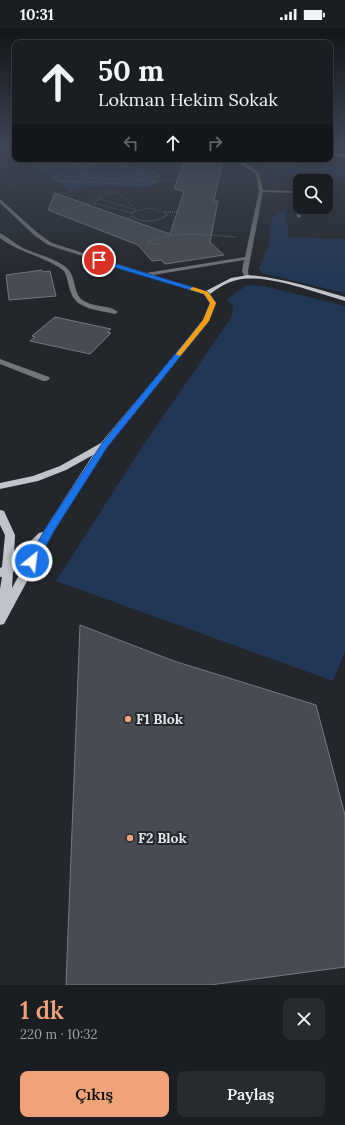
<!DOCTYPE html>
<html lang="tr">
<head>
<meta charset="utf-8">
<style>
  :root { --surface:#1a1d21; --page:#272a2e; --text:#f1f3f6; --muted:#9fa2a5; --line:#383b3f; --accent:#f0a279 }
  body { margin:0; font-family:Lora,serif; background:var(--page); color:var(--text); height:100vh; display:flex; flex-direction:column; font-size:15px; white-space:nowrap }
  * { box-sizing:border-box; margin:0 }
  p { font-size:13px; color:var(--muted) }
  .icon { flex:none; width:22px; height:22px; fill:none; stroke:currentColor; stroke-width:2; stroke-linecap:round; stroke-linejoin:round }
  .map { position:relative; height:957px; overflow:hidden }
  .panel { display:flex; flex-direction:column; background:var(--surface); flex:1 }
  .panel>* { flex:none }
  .banner { position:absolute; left:12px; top:12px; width:321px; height:122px; border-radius:8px; box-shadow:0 4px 16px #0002,0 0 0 1px var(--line); background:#1a1d21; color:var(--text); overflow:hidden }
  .controls { position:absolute; left:293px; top:146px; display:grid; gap:8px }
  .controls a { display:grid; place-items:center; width:40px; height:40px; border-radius:8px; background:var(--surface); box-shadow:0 4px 16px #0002,0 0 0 1px var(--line); font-size:20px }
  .pin { position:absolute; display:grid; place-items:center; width:34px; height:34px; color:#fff; margin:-17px; border:2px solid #fff; border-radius:50%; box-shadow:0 1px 4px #0007 }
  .me { position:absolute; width:44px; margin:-22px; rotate:29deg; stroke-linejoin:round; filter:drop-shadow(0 0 3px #0008) }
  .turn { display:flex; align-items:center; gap:14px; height:84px; padding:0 20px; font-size:18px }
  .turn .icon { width:52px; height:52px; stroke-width:2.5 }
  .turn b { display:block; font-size:28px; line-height:34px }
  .lanes { display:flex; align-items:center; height:38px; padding:0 20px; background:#0003; justify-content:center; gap:20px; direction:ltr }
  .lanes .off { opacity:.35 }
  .round { display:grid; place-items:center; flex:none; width:42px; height:42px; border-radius:8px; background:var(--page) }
  .headline { display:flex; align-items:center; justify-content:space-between; height:68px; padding:0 20px }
  h1 { font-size:24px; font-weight:600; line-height:30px; color:var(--accent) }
  .cta { display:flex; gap:8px; margin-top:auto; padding:8px 20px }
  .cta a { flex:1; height:46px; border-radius:8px; background:var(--accent); color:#111; font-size:16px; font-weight:600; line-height:46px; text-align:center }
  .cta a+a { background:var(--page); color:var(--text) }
  .status { display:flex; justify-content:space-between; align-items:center; height:28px; padding:0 20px; background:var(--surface); direction:ltr }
  .status svg { height:11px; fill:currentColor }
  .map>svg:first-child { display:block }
  .green { fill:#223655 }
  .building { fill:#484c52; stroke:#757980 }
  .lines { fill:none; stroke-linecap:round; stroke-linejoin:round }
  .path-far1 { stroke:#616569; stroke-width:1; stroke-dasharray:1 1; stroke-linecap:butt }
  .path { stroke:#616569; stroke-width:1.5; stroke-dasharray:1 1; stroke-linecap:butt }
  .minor { fill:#737578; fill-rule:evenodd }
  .major { fill:#c1c5cb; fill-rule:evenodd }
  .highway { fill:#e0e5ec; fill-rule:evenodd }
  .route { fill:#1a73e8; stroke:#114b97 }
  .slow { fill:#f59e0b }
  .poi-dot { fill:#f0a279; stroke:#23272c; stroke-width:1.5 }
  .labels { text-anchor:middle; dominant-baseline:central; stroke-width:4; stroke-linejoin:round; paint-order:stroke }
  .near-poi-label { font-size:14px; font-weight:bold; fill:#e1e4e7; stroke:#23272c; text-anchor:start }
</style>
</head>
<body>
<div class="status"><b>10:31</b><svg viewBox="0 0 49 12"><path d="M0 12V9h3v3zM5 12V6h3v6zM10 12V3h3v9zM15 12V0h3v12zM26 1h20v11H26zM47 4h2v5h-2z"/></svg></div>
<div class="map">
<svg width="345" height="957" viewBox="0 0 345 957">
  <rect width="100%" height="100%" fill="#23272c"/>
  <!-- green -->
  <path class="green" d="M25,131H90L160,145L154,157L145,160L98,157L69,162Z
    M251,131H290L345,138V150L279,147Z
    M285,181L289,209L345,211V265L262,245L259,241L270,214V198L272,190Z
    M247,257L264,258L345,278V623L333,653L56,553L144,416L231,290C234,281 234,278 227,271Z"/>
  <!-- building -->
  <path class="building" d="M186,131H223L214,173H218L210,214L224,227L165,236L161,232L152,233L138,217L48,182L55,165L170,206L184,163L174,161Z
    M42,242L43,244L50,243L56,268L9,272L6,247Z
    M55,289L111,301L107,304L111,305L90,326L30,313L35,309L32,308Z
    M80,597L174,633L316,677L345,787V939L210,957H66Z"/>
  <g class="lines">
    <!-- path-far1 -->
    <path class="path-far1" d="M0,119L15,124
      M3,120L11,119
      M27,131L58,153L145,157L155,155L159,147L150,143L88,131
      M41,131L62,153
      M29,132L51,131
      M75,135L83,149
      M123,136L131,132
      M91,137L105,136
      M156,142L166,138L223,140
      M81,145L162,147
      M54,150L96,133
      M82,150L160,153
      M160,152H181
      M11,157L21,155
      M56,168L74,162L91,137
      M97,170L136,182
      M93,175L128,184
      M93,175L110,164
      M63,182L88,176L92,170H97L102,164H118L136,182
      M133,184L149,180L165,184
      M166,184H179"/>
    <!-- path -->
    <path class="path" d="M124,183L131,185
      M135,183L131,185L134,190C145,195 157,194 167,187L164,183
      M166,184H179
      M124,192L131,189
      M159,217L147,214C175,202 206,207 236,209"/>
    <!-- minor -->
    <path class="minor" d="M232,131C243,131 251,139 259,145L263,162L298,163L301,189L299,190L297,189L294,165L263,164L248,243L249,250H245L242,243L244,232L153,247L208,264L209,265L206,267L48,217L35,208L0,175V171L39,206L52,215L146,245L245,229L259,163L256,146Z
      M0,205C8,209 15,216 23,220C36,226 58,231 68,241C76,249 73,263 81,271C92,280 108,276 118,284L115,286C100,282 77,282 71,265C68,257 68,250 64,243C45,228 19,225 0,210Z
      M0,331L49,349L50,351L46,353H43L0,336Z"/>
    <!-- major -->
    <path class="major" d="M248,247C281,250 313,260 345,269V273C316,265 266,245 237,252C227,254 218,260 210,266L216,275L209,293L108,418L54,503L4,596L0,597V561L2,549H0V540L2,539L5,507L0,497V482L4,483L15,507L14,529L39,505L43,504L93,427L66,442L38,453L0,461V455L33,448L60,438L101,415L203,293L210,275L203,265L204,264L231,250ZM30,527L12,560L13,544Z"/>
    <!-- highway -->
    <path class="highway" d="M330,125L345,127V129L330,127Z"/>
  </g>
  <!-- sky -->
  <linearGradient id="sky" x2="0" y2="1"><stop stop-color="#131518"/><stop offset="0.47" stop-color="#3f4756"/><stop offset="1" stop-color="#3f4756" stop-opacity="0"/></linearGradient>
  <rect width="345" height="253" fill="url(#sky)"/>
  <!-- route -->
  <path class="route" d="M99,231L208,264L216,275L208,294L108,418L54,503L36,536H29L27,533L47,498L103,414L203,292L210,275L204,266L97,234V232Z"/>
  <!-- slow -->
  <path class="slow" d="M193,259L208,264L216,275L209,293L181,327L179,328L176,326L203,292L210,275L204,266L191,262L190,261Z"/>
  <!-- markers -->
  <g class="poi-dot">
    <circle cx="128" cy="691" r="4"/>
    <circle cx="130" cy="810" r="4"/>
  </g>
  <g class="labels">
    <!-- near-poi labels -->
    <g class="near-poi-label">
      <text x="136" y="691">F1 Blok</text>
      <text x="138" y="810">F2 Blok</text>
    </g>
  </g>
</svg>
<div class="controls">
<a><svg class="icon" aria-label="search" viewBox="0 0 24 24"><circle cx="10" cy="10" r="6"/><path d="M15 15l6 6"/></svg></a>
</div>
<div class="pin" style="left:99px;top:232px;background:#d93025"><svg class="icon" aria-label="arrive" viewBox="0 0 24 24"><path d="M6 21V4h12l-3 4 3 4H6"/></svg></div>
<svg class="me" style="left:32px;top:533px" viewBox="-20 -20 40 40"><circle r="17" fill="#1a73e8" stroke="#fff" stroke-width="3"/><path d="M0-11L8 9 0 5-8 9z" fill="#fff"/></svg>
<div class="banner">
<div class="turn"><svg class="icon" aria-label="ahead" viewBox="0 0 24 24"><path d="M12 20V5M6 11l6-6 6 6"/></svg><div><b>50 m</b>Lokman Hekim Sokak</div></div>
<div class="lanes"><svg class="icon off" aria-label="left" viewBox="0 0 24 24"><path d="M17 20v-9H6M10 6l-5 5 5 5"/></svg><svg class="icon" aria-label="ahead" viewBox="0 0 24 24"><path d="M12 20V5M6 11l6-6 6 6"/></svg><svg class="icon off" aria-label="right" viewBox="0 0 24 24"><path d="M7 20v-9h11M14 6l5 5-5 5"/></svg></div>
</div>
</div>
<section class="panel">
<div class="headline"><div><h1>1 dk</h1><p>220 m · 10:32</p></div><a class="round"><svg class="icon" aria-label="close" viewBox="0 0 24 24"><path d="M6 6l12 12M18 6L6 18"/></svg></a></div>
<div class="cta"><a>Çıkış</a><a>Paylaş</a></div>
</section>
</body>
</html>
